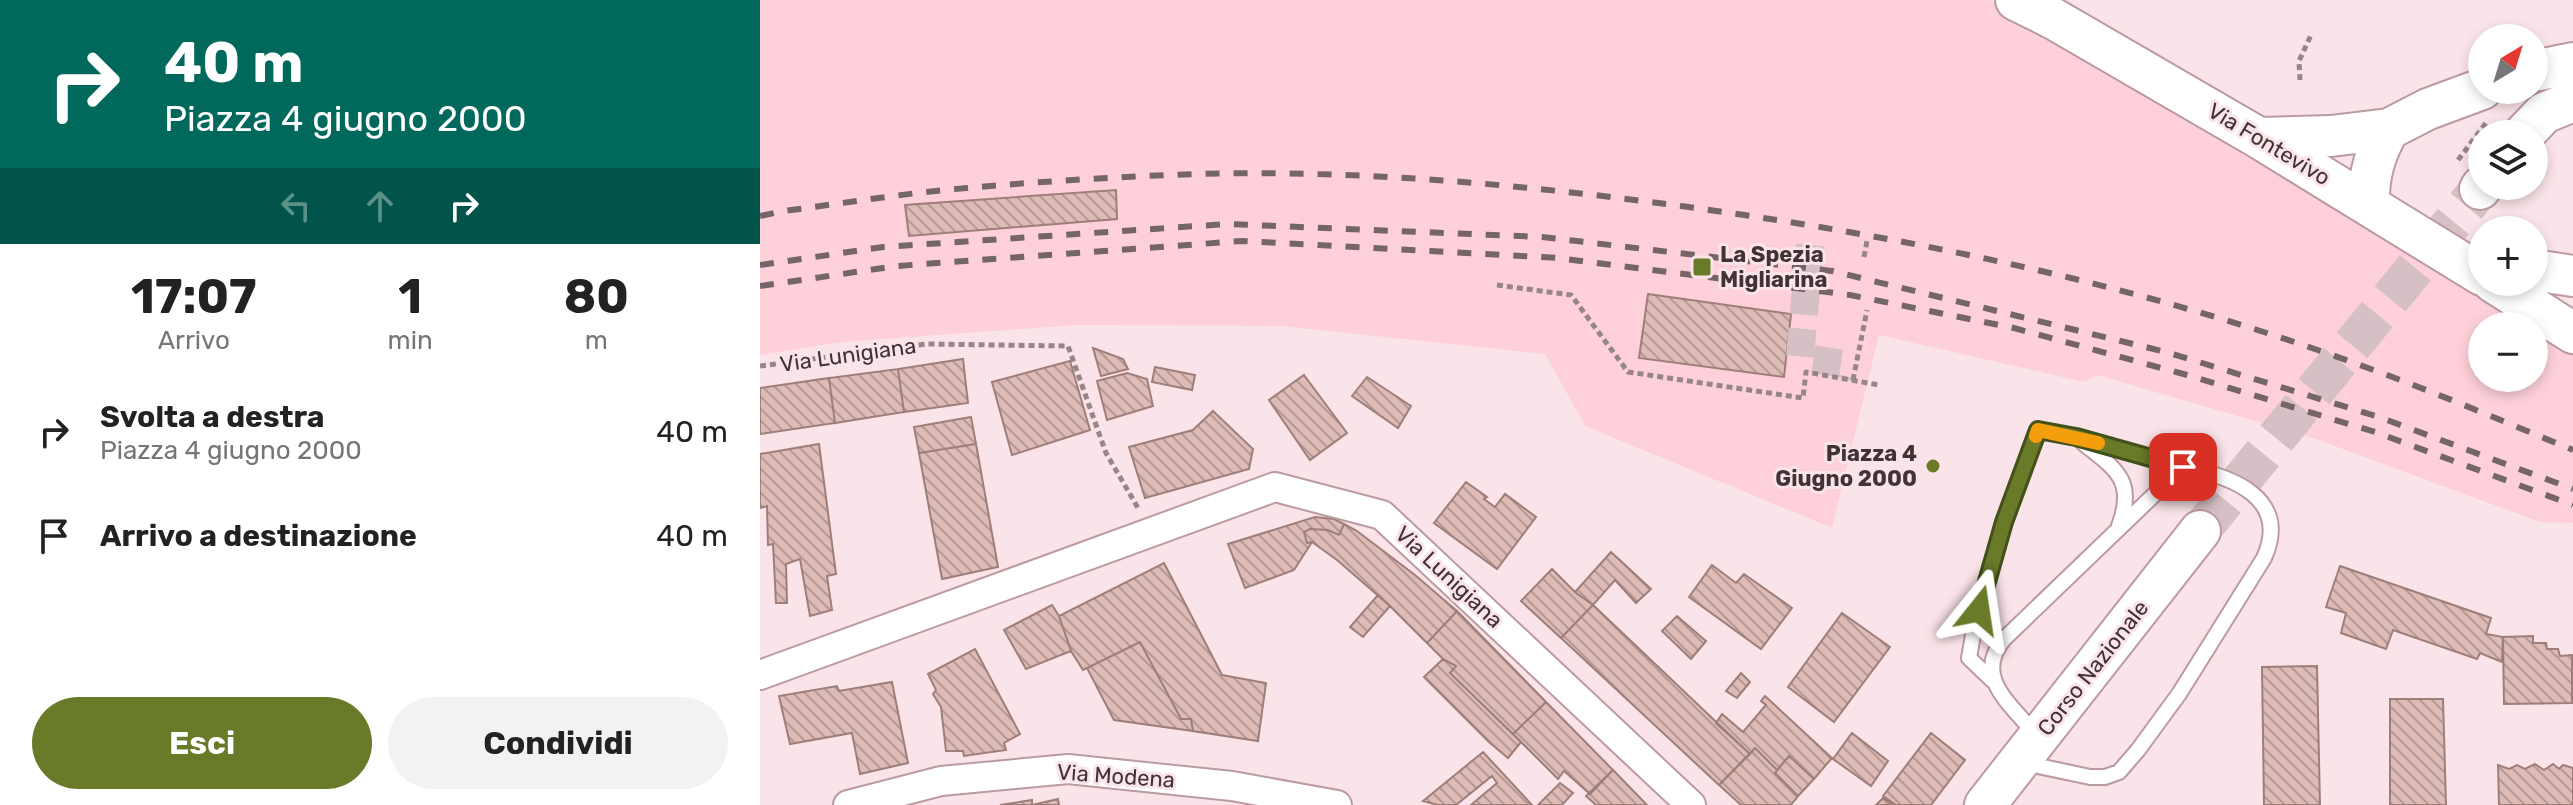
<!DOCTYPE html>
<html lang="it">
<head>
<meta charset="utf-8">
<style>
  :root { --surface:#fff; --page:#f2f2f2; --text:#222; --muted:#767676; --accent:#697b29 }
  body { margin:0; font-family:Rubik,sans-serif; background:var(--page); color:var(--text); height:100vh; display:flex; flex-direction:column; font-size:30px; white-space:nowrap }
  * { box-sizing:border-box; margin:0 }
  p { font-size:26px; color:var(--muted) }
  .icon { flex:none; width:44px; height:44px; fill:none; stroke:currentColor; stroke-width:2; stroke-linecap:round; stroke-linejoin:round }
  .map { position:relative; flex:1; overflow:hidden }
  .side { display:flex; flex-direction:column; background:var(--surface); width:760px }
  .side>* { flex:none }
  .top-card { background:#00695c; color:#fff; overflow:hidden }
  .needle { width:52px; rotate:38deg }
  .tools { position:absolute; left:1708px; top:24px; display:grid; gap:16px }
  .tools a { display:grid; place-items:center; width:80px; height:80px; border-radius:50%; background:var(--surface); box-shadow:0 4px 12px #0003; font-size:40px }
  .pin { position:absolute; display:grid; place-items:center; width:68px; height:68px; color:#fff; margin:-34px; border-radius:16px; box-shadow:0 4px 12px #0006 }
  .me { position:absolute; width:88px; margin:-44px; rotate:15deg; stroke-linejoin:round; filter:drop-shadow(0 0 6px #0008) }
  .turn { display:flex; align-items:center; gap:28px; height:168px; padding:0 32px; font-size:36px }
  .turn .icon { width:104px; height:104px; stroke-width:2.5 }
  .turn b { display:block; font-size:56px; line-height:68px }
  .lanes { display:flex; align-items:center; height:76px; padding:0 32px; background:#0003; justify-content:center; gap:40px; direction:ltr }
  .lanes .off { opacity:.35 }
  .eta { display:flex; justify-content:space-evenly; align-items:center; height:136px; text-align:center }
  .eta b { font-size:48px; font-weight:700; line-height:56px }
  .button { display:flex; gap:16px; margin-top:auto; padding:16px 32px }
  .button a { flex:1; height:92px; border-radius:48px; background:var(--accent); color:#fff; font-size:32px; font-weight:700; line-height:92px; text-align:center }
  .button a+a { background:var(--page); color:var(--text) }
  ul { padding:0; list-style:none }
  li { display:flex; align-items:center; gap:24px; height:104px; padding:0 32px }
  li div { flex:1 }
  li b { display:block; font-size:30px }
  li em { font-style:normal }
  main { display:flex; flex:1; min-height:0 }
  .map>svg:first-child { display:block }
  .built { fill:#fed1da; fill-rule:evenodd }
  .building { fill:url(#building-back-hatch); stroke:#9f7e7a; stroke-width:2 }
  .lines { fill:none; stroke-linecap:round; stroke-linejoin:round }
  .street-tunnel { stroke:#d6c0c5; stroke-width:28; stroke-dasharray:28 14; stroke-linecap:butt }
  .secondary-tunnel { stroke:#d6c0c5; stroke-width:40; stroke-dasharray:40 20; stroke-linecap:butt }
  .lane-casing { stroke:#bc9aa1; stroke-width:18 }
  .street-casing { stroke:#bc9aa1; stroke-width:32 }
  .secondary-casing { stroke:#bc9aa1; stroke-width:44 }
  .path { stroke:#978589; stroke-width:5; stroke-dasharray:6 4; stroke-linecap:butt }
  .lane { stroke:#fff; stroke-width:14 }
  .street { stroke:#fff; stroke-width:28 }
  .secondary { stroke:#fff; stroke-width:40 }
  .rail { stroke:#756568; stroke-width:6; stroke-dasharray:14 14; stroke-linecap:butt }
  .route-casing { stroke:#44501b; stroke-width:20 }
  .route { stroke:#697b29; stroke-width:14 }
  .slow { stroke:#f59e0b; stroke-width:14 }
  .poi-dot { fill:#697b29; stroke:#fbe4e9; stroke-width:3 }
  .labels { text-anchor:middle; dominant-baseline:central; stroke-width:6; stroke-linejoin:round; paint-order:stroke }
  .street-label { font-size:22px; fill:#403235; stroke:#fbe4e9 }
  .poi-label { font-size:22px; font-weight:bold; fill:#403235; stroke:#fbe4e9; text-anchor:start }
</style>
</head>
<body>
<main>
<section class="side">
<div class="top-card">
<div class="turn"><svg class="icon" aria-label="right" viewBox="0 0 24 24"><path d="M7 20v-9h11M14 6l5 5-5 5"/></svg><div><b>40 m</b>Piazza 4 giugno 2000</div></div>
<div class="lanes"><svg class="icon off" aria-label="left" viewBox="0 0 24 24"><path d="M17 20v-9H6M10 6l-5 5 5 5"/></svg><svg class="icon off" aria-label="ahead" viewBox="0 0 24 24"><path d="M12 20V5M6 11l6-6 6 6"/></svg><svg class="icon" aria-label="right" viewBox="0 0 24 24"><path d="M7 20v-9h11M14 6l5 5-5 5"/></svg></div>
</div>
<div class="eta">
<div><b>17:07</b><p>Arrivo</p></div>
<div><b>1</b><p>min</p></div>
<div><b>80</b><p>m</p></div>
</div>
<ul>
<li><svg class="icon" aria-label="right" viewBox="0 0 24 24"><path d="M7 20v-9h11M14 6l5 5-5 5"/></svg><div><b>Svolta a destra</b><p>Piazza 4 giugno 2000</p></div><em>40 m</em></li>
<li><svg class="icon" aria-label="arrive" viewBox="0 0 24 24"><path d="M6 21V4h12l-3 4 3 4H6"/></svg><div><b>Arrivo a destinazione</b></div><em>40 m</em></li>
</ul>
<div class="button"><a>Esci</a><a>Condividi</a></div>
</section>
<div class="map">
<svg width="1813" height="805" viewBox="0 0 1813 805">
  <defs>
    <pattern id="building-back-hatch" width="6" height="6" patternUnits="userSpaceOnUse" patternTransform="scale(2)"><rect width="6" height="6" fill="#debbb6"/><path d="M-1 5l2 2M0 0l6 6M5-1l2 2" fill="none" stroke="#b59995"/></pattern>
  </defs>
  <rect width="100%" height="100%" fill="#fbe4e9"/>
  <!-- built -->
  <path class="built" d="M0,0H1229L1281,25L1813,347V523L1780,522L1553,438L1337,375L1324,382L1119,335L1072,528L825,426L785,354L520,326L317,325L82,342L0,355ZM1722,326H1774V378H1722Z"/>
  <!-- building -->
  <path class="building" d="M356,190L357,219L149,236L145,205Z
    M888,294L1031,314L1024,377L879,358Z
    M333,348L363,359L368,369L341,376Z
    M203,359L208,403L144,412L138,369Z
    M310,361L330,430L252,455L232,382Z
    M395,367L435,375L432,390L392,382Z
    M138,369L144,412L75,423L69,378Z
    M367,373L387,379L393,406L347,420L337,381Z
    M544,375L587,433L550,460L509,400Z
    M607,377L651,406L638,428L592,396Z
    M69,378L75,423L0,434V388Z
    M453,411L493,449L489,469L385,498L369,447L433,430Z
    M211,417L216,444L159,453L154,427Z
    M59,444L76,574L67,576L72,610L50,616L40,559L26,564L27,603H16L13,544L8,545L7,506L0,508V454Z
    M216,444L238,567L182,579L159,453Z
    M706,482L727,497L724,499L735,507L745,494L776,517L737,569L674,523Z
    M555,517L574,519L584,524L579,535L568,530L550,529L544,532L547,543L552,542L534,570L485,588L468,544Z
    M584,524L597,531L655,575L697,611L667,643L630,606L577,560L552,542L547,543L544,532L550,529L568,530L579,535Z
    M851,552L891,589L876,603L855,580L833,605L815,592Z
    M404,563L462,675L506,683L498,741L433,731L431,719H421L380,642L323,670L311,651L299,616Z
    M952,565L976,583L984,574L1032,608L1001,649L929,597Z
    M1580,566L1731,618L1726,634L1743,637L1742,662L1720,653L1717,659L1633,630L1626,649L1581,633L1586,613L1566,607Z
    M792,569L815,592L833,605L801,638L761,601Z
    M618,595L630,606L603,637L590,627Z
    M292,605L299,616L311,651L266,669L244,630Z
    M833,605L990,754L959,785L801,638Z
    M697,611L786,702L753,734L690,673L696,666L683,659L667,643Z
    M1082,613L1130,647L1074,722L1028,687Z
    M917,616L946,641L931,659L902,631Z
    M1773,636V643H1786L1787,649H1798L1800,656L1812,655V703L1744,704L1743,637Z
    M380,642L421,719H431L433,731L354,720L327,668Z
    M215,649L260,734L244,743L246,750L204,756L203,751H186L181,707L173,694L176,690L168,674Z
    M683,659L696,666L690,673L761,742L748,758L729,742L664,677Z
    M1557,666L1560,805H1504L1502,667Z
    M981,673L990,682L977,698L966,691Z
    M132,682L148,763L100,774L92,733L30,744L19,696L77,686L79,691Z
    M1005,696L1072,758L1054,779L1029,756L1017,770L995,748L990,754L956,723L962,714L983,732L1006,705L1001,701Z
    M1630,699H1683L1686,805H1630Z
    M786,702L853,770L830,794L804,771L798,779L753,734Z
    M1092,733L1128,761L1111,786L1073,759Z
    M1171,733L1205,760L1171,805H1136L1123,796Z
    M995,748L1017,770L1015,773L1038,796L1031,805H981L959,785Z
    M723,752L772,805H711L737,783L732,776L696,805H678L663,801Z
    M1029,756L1054,779L1038,796L1015,773Z
    M1775,764L1784,770L1793,764L1799,769L1803,765L1813,768V805H1739L1738,765L1749,769L1757,765L1765,769Z
    M853,770L887,805H836L826,796Z
    M800,783L813,793L802,805H778Z
    M1123,798L1133,805H1116Z
    M298,799L299,805H240L272,800V805Z"/>
  <g class="lines">
    <!-- street-tunnel -->
    <path class="street-tunnel" d="M1050,245L1040,357L1084,364L1080,378"/>
    <!-- secondary-tunnel -->
    <path class="secondary-tunnel" d="M1440,531L1720,189"/>
    <defs>
      <path id="lane" d="M1323,443C1356,469 1376,481 1359,526
        M1232,680L1209,658C1221,579 1251,505 1278,430L1316,437L1423,467
        M1264,763L1330,777H1345L1359,772L1378,750L1419,694L1504,558C1531,498 1472,476 1423,467L1244,639C1212,677 1252,705 1275,734"/>
      <path id="street" d="M0,675L515,487L622,515L931,805
        M88,805L181,781L308,769L472,786L577,805"/>
      <path id="secondary" d="M1256,0L1294,19L1499,138L1722,275
        M1774,71L1813,63
        M1764,134L1784,113L1813,101
        M1499,138L1571,136L1629,129L1668,109L1722,89
        M1720,189L1722,186
        M1609,204C1608,176 1615,152 1629,129
        M1774,270L1813,276
        M1733,282L1813,333
        M1225,805L1440,531"/>
    </defs>
    <!-- lane casing -->
    <use href="#lane" class="lane-casing"/>
    <!-- street casing -->
    <use href="#street" class="street-casing"/>
    <!-- secondary casing -->
    <use href="#secondary" class="secondary-casing"/>
    <!-- path -->
    <path class="path" d="M1540,80L1539,61L1552,33
      M1698,160L1726,123
      M1732,221L1744,230
      M1104,257L1107,241
      M737,285L811,295L868,372L1043,398L1046,372L1119,385
      M0,366L166,344L308,346L346,453L378,508
      M1093,380L1107,310"/>
    <!-- lane -->
    <use href="#lane" class="lane"/>
    <!-- street -->
    <use href="#street" class="street"/>
    <!-- secondary -->
    <use href="#secondary" class="secondary"/>
    <!-- rail -->
    <path class="rail" d="M0,216L24,211C85,203 146,193 207,188C274,182 341,178 408,175C580,168 751,183 921,206C1155,238 1387,286 1608,368C1677,393 1745,422 1813,450
      M0,265L123,247L467,224L782,237L1072,271L1406,352L1619,417L1813,489
      M0,286L137,266L482,241L798,258L1090,295L1254,328L1427,375L1615,432L1813,505"/>
  </g>
  <g class="lines">
    <defs>
      <path id="route" d="M1219,610L1244,522L1278,430L1316,437L1423,467"/>
    </defs>
    <!-- route casing -->
    <use href="#route" class="route-casing"/>
    <!-- route -->
    <use href="#route" class="route"/>
    <!-- slow -->
    <path class="slow" d="M1276,436L1278,430L1338,443"/>
  </g>
  <!-- markers -->
  <g class="poi-dot">
    <rect x="932" y="257" width="20" height="20" rx="4"/>
    <circle cx="1173" cy="466" r="8"/>
  </g>
  <g class="labels">
    <!-- street labels -->
    <g class="street-label">
      <text transform="translate(1509 144) rotate(31)">Via Fontevivo</text>
      <text transform="translate(88 355) rotate(-8)">Via Lunigiana</text>
      <text transform="translate(689 577) rotate(43)">Via Lunigiana</text>
      <text transform="translate(1333 668) rotate(-52)">Corso Nazionale</text>
      <text transform="translate(356 776) rotate(4)">Via Modena</text>
    </g>
    <!-- poi labels -->
    <g class="poi-label">
      <text x="960" y="254">La Spezia<tspan x="960" dy="25">Migliarina</tspan></text>
      <text x="1157" y="453" text-anchor="end">Piazza 4<tspan x="1157" dy="25">Giugno 2000</tspan></text>
    </g>
  </g>
</svg>
<div class="tools">
<a><svg class="needle" viewBox="-14 -14 28 28"><path d="M0-13l5 13h-10z" fill="#e53935"/><path d="M0 13l5-13h-10z" fill="#767676"/></svg></a>
<a><svg class="icon" aria-label="layers" viewBox="0 0 24 24"><path d="M12 4l9 5-9 5-9-5zM3 14l9 5 9-5"/></svg></a>
<a>+</a>
<a>−</a>
</div>
<div class="pin" style="left:1423px;top:467px;background:#d93025"><svg class="icon" aria-label="arrive" viewBox="0 0 24 24"><path d="M6 21V4h12l-3 4 3 4H6"/></svg></div>
<svg class="me" style="left:1219px;top:610px" viewBox="-20 -20 40 40"><path d="M0-17L14 15 0 8-14 15z" fill="#697b29" stroke="#fff" stroke-width="4"/></svg>
</div>
</main>
</body>
</html>
